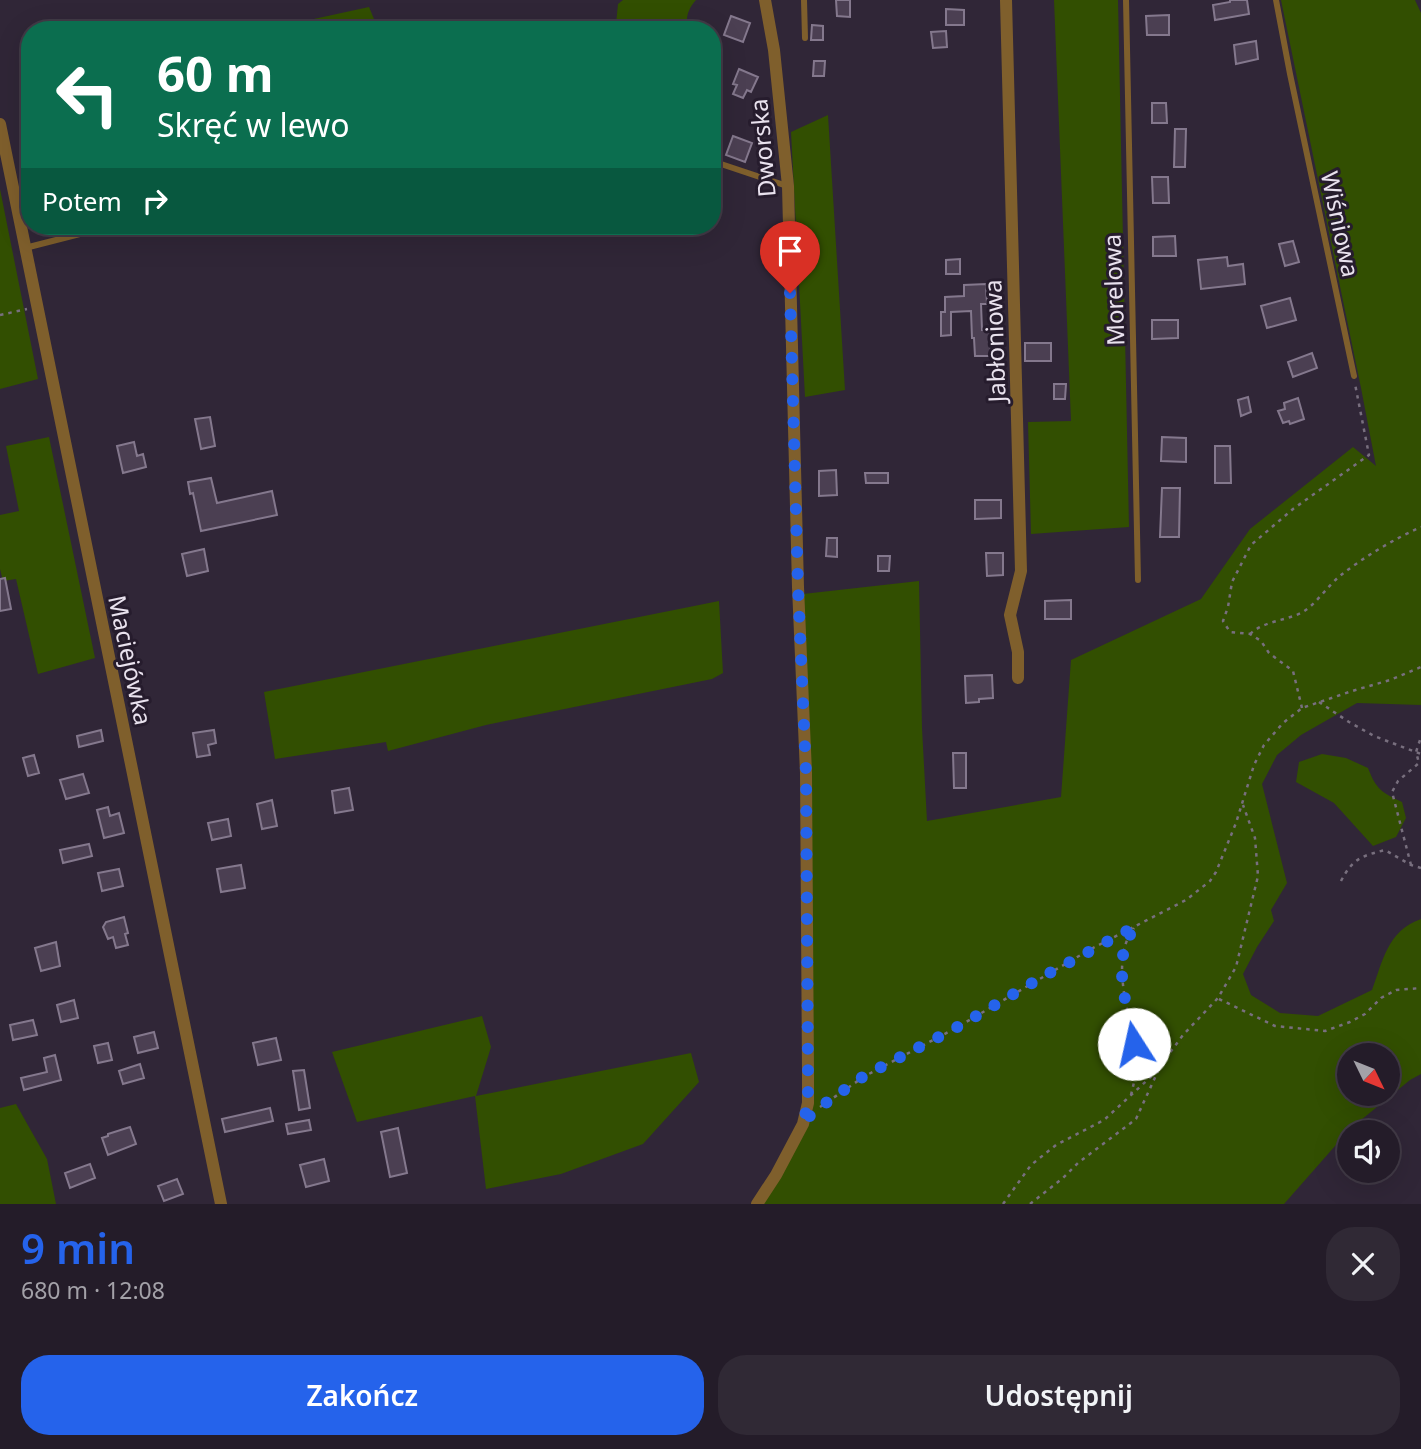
<!DOCTYPE html>
<html lang="pl">
<head>
<meta charset="utf-8">
<style>
  :root { --surface:#241c29; --page:#302935; --text:#f1f3f6; --muted:#a3a1a8; --line:#413a46; --accent:#2563eb }
  body { margin:0; font-family:"Noto Sans",sans-serif; background:var(--page); color:var(--text); height:100vh; display:flex; flex-direction:column; font-size:26px; white-space:nowrap }
  * { box-sizing:border-box; margin:0 }
  p { font-size:23px; color:var(--muted) }
  .icon { flex:none; width:38px; height:38px; fill:none; stroke:currentColor; stroke-width:2; stroke-linecap:round; stroke-linejoin:round }
  .map { position:relative; height:1204px; overflow:hidden }
  .panel { display:flex; flex-direction:column; background:var(--surface); flex:1 }
  .panel>* { flex:none }
  .banner { position:absolute; left:21px; top:21px; width:700px; height:214px; border-radius:28px; box-shadow:0 7px 28px #0002,0 0 0 2px var(--line); background:#0b6e4f; color:#fff; overflow:hidden }
  .needle { width:46px; rotate:133deg }
  .fabs { position:absolute; left:1337px; top:1043px; display:grid; gap:14px }
  .fabs a { display:grid; place-items:center; width:63px; height:63px; border-radius:50%; background:var(--surface); box-shadow:0 7px 28px #0002,0 0 0 2px var(--line); font-size:35px }
  .pin { position:absolute; display:grid; place-items:center; width:60px; height:60px; color:#fff; margin:-72px -30px; border-radius:50% 50% 50% 0; rotate:-45deg; box-shadow:0 0 7px #0007 }
  .pin .icon { rotate:45deg }
  .me { position:absolute; width:77px; margin:-38px; rotate:350deg; stroke-linejoin:round; filter:drop-shadow(0 0 5px #0008) }
  .turn { display:flex; align-items:center; gap:24px; height:147px; padding:0 21px; font-size:32px }
  .turn .icon { width:91px; height:91px; stroke-width:2.5 }
  .turn b { display:block; font-size:49px; line-height:60px }
  .then { display:flex; align-items:center; height:66px; padding:0 21px; background:#0003; gap:14px; font-size:26px }
  .round { display:grid; place-items:center; flex:none; width:74px; height:74px; border-radius:28px; background:var(--page) }
  .head { display:flex; align-items:center; justify-content:space-between; height:119px; padding:0 21px }
  h1 { font-size:42px; font-weight:600; line-height:52px; color:var(--accent) }
  .primary-button { display:flex; gap:14px; margin-top:auto; padding:14px 21px }
  .primary-button a { flex:1; height:80px; border-radius:28px; background:var(--accent); color:#fff; font-size:28px; font-weight:600; line-height:80px; text-align:center }
  .primary-button a+a { background:var(--page); color:var(--text) }
  .map>svg:first-child { display:block }
  .green { fill:#324f01; fill-rule:evenodd }
  .building { fill:#4b3f52; stroke:#84788d; stroke-width:2 }
  .lines { fill:none; stroke-linecap:round; stroke-linejoin:round }
  .path { stroke:#786f7e; stroke-width:2.5; stroke-dasharray:3.5 5; stroke-linecap:butt }
  .service { stroke:#7f5f2c; stroke-width:6 }
  .minor { stroke:#7f5f2c; stroke-width:12 }
  .route { stroke:#2563eb; stroke-width:12; stroke-dasharray:0 21.6 }
  .labels { text-anchor:middle; dominant-baseline:central; stroke-width:6; stroke-linejoin:round; paint-order:stroke }
  .street-label { font-size:24px; fill:#e9e2ee; stroke:#261c2d }
</style>
</head>
<body>
<div class="map">
<svg width="1421" height="1204" viewBox="0 0 1421 1204">
  <rect width="100%" height="100%" fill="#302637"/>
  <!-- green -->
  <path class="green" d="M623,0H696C688,9 685,18 688,30H655L616,24L618,4Z
    M1054,0H1118L1129,527L1031,534L1028,422L1071,421Z
    M1281,0H1415L1421,13V705L1357,703L1301,735L1277,755L1262,784L1287,883L1271,910L1274,921L1257,947L1243,974L1251,995L1280,1013L1318,1016L1372,990C1383,961 1387,931 1421,919V1074L1410,1080L1350,1129L1284,1204H763L813,1109L803,594L919,581L922,728L927,821L1061,797L1071,660L1201,599L1250,529L1353,447L1376,466L1361,388ZM1349,1055H1388V1094H1349Z
    M369,7L374,19V30H263Z
    M828,115L845,390L805,397L791,132Z
    M0,189L38,379L0,389Z
    M49,437L95,658L38,674L16,579L3,581L0,569V515L19,511L6,446Z
    M719,601L723,673L712,679L486,725L388,751L386,742L275,759L264,692Z
    M1322,754L1346,758L1368,768C1376,789 1382,793 1402,802L1406,818L1396,837L1373,846L1334,803L1296,782L1299,762Z
    M482,1016L491,1047L476,1096L691,1053L699,1082L643,1144L561,1174L486,1189L475,1096L357,1122L332,1052Z
    M16,1104L47,1159L56,1204H0V1108Z"/>
  <!-- building -->
  <path class="building" d="M836,0H850V17L837,16Z
    M1230,0H1247L1249,14L1215,20L1213,5L1230,2Z
    M946,9L964,10V25H946Z
    M1169,15V35H1147L1146,16Z
    M731,16L750,23L743,42L724,35Z
    M812,25L823,26V40H811Z
    M946,31L947,47L933,48L931,32Z
    M1256,41L1258,59L1236,64L1234,45Z
    M814,61H825L824,76H813Z
    M739,69L758,77L751,92L747,90L743,98L733,94L737,85L733,84Z
    M1152,103H1166L1167,123H1152Z
    M1175,129H1186L1185,167H1174Z
    M733,136L752,143L745,162L726,155Z
    M1152,177H1168L1169,203H1153Z
    M1175,236L1176,256H1153V237Z
    M1293,241L1299,262L1285,266L1279,244Z
    M1227,257L1228,266L1243,264L1245,284L1201,289L1198,260Z
    M960,259V274H946V260Z
    M986,284L987,304H981L982,330H990L991,356H975L974,338H972L971,311L951,312V335L941,336V312H945V297L964,296V285Z
    M1290,298L1296,320L1267,328L1261,306Z
    M1152,320H1178V338L1152,339Z
    M1025,343H1051V361H1025Z
    M1312,353L1317,368L1293,377L1288,362Z
    M1054,384H1066L1065,399H1054Z
    M1248,397L1251,412L1241,416L1238,400Z
    M1298,398L1304,419L1290,424L1289,421L1283,423L1278,411L1285,409L1284,403Z
    M210,417L215,446L201,449L195,419Z
    M1162,437L1186,438V462L1161,461Z
    M134,442L137,456L143,454L146,467L123,473L117,446Z
    M1215,446H1230L1231,483H1215Z
    M836,470L837,495L819,496V471Z
    M865,473H888V483H866Z
    M211,478L217,503L272,491L277,515L201,531L193,493L190,494L188,482Z
    M1162,488H1180L1179,537H1160Z
    M975,500H1001V518L975,519Z
    M827,538H837V557L826,556Z
    M204,549L208,571L187,576L182,554Z
    M986,553H1003V575L987,576Z
    M878,556H890L889,571H878Z
    M5,578L11,609L0,611V579Z
    M1071,600V619H1045V601Z
    M992,675L993,698L979,699V702L966,703L965,676Z
    M101,730L103,741L79,747L77,736Z
    M214,730L216,743L208,745L210,755L197,757L193,733Z
    M953,753H966V788H954Z
    M34,755L39,773L28,776L23,758Z
    M83,774L89,793L66,799L60,780Z
    M349,788L353,810L335,813L332,791Z
    M272,800L277,826L262,829L257,804Z
    M108,807L110,816L119,813L124,833L104,838L97,810Z
    M228,819L231,836L212,840L208,823Z
    M89,844L92,856L63,863L60,850Z
    M241,865L245,888L221,892L217,869Z
    M119,869L123,886L102,891L98,873Z
    M124,917L128,933L125,934L128,945L116,948L113,937L108,939L103,927L106,922Z
    M56,942L60,966L41,971L35,948Z
    M74,1000L78,1018L61,1022L57,1005Z
    M33,1020L37,1035L13,1040L10,1025Z
    M154,1032L158,1048L138,1053L134,1037Z
    M276,1038L281,1060L258,1065L253,1043Z
    M108,1043L112,1060L98,1063L94,1046Z
    M55,1055L61,1080L24,1090L21,1078L47,1072L44,1058Z
    M140,1064L144,1078L123,1084L119,1071Z
    M304,1070L310,1108L299,1110L293,1071Z
    M270,1108L273,1121L225,1132L222,1119Z
    M309,1120L311,1130L288,1134L286,1124Z
    M130,1127L136,1144L108,1155L102,1138L108,1136V1134Z
    M398,1128L407,1173L390,1177L381,1132Z
    M324,1159L329,1181L306,1187L300,1165Z
    M90,1164L95,1178L70,1188L65,1173Z
    M177,1179L183,1194L164,1201L158,1186Z"/>
  <g class="lines">
    <!-- path -->
    <path class="path" d="M0,315L27,309
      M1250,634C1264,621 1284,621 1301,613C1317,604 1327,586 1341,575C1364,557 1394,539 1421,527
      M1319,702L1349,722L1374,736L1421,754
      M1302,708L1293,671L1269,653L1261,641L1250,634L1230,632L1223,621L1228,607L1232,582L1251,545L1293,509L1369,455L1355,384
      M1411,865L1392,792L1398,781L1419,763L1416,752L1421,737
      M1341,881C1353,858 1362,856 1385,850L1411,865L1421,868
      M1219,999L1275,1026L1325,1031L1350,1022L1365,1014L1381,998L1396,990L1421,988
      M1131,1095C1134,1083 1137,1070 1136,1057C1132,1018 1108,962 1134,928
      M820,1107L865,1076L954,1029L1091,949L1186,900L1210,881L1216,872L1236,823L1254,765L1264,745L1283,723L1302,708L1352,691L1390,680L1421,667
      M1003,1204L1031,1165L1056,1145L1104,1120L1155,1073L1183,1035L1218,998L1236,967L1258,876L1255,838L1243,805
      M1030,1204L1063,1178L1078,1163L1136,1119L1158,1071"/>
    <!-- service -->
    <path class="service" d="M804,0L805,38
      M1126,0L1138,580
      M1276,0L1290,74L1354,376
      M712,161L787,186
      M25,248L111,226"/>
    <!-- minor -->
    <path class="minor" d="M1006,0L1021,571L1010,615L1018,652V678
      M0,124L221,1204
      M757,1204L776,1175L803,1124L808,1103V1073L806,773L798,587L788,186L774,50L765,0"/>
  </g>
  <g class="lines">
    <!-- route -->
    <path class="route" d="M790,293L798,587L806,773L808,1073V1103L803,1124L813,1112L864,1076L954,1029L1044,976L1136,926C1109,959 1128,1006 1134,1044"/>
  </g>
  <g class="labels">
    <!-- street labels -->
    <g class="street-label">
      <text transform="translate(762 148) rotate(-95)">Dworska</text>
      <text transform="translate(1341 224) rotate(78)">Wiśniowa</text>
      <text transform="translate(1113 290) rotate(-92)">Morelowa</text>
      <text transform="translate(994 341) rotate(-92)">Jabłoniowa</text>
      <text transform="translate(131 660) rotate(78)">Maciejówka</text>
    </g>
  </g>
</svg>
<div class="fabs">
<a><svg class="needle" viewBox="-14 -14 28 28"><path d="M0-13l5 13h-10z" fill="#e53935"/><path d="M0 13l5-13h-10z" fill="#a3a1a8"/></svg></a>
<a><svg class="icon" aria-label="sound" viewBox="0 0 24 24"><path d="M4 9h4l5-4v14l-5-4H4zM17 9q2 3 0 6"/></svg></a>
</div>
<div class="pin" style="left:790px;top:293px;background:#d93025"><svg class="icon" aria-label="arrive" viewBox="0 0 24 24"><path d="M6 21V4h12l-3 4 3 4H6"/></svg></div>
<svg class="me" style="left:1134px;top:1044px" viewBox="-20 -20 40 40"><circle r="19" fill="#fff"/><path d="M0-13L10 11 0 6-10 11z" fill="#2563eb"/></svg>
<div class="banner">
<div class="turn"><svg class="icon" aria-label="left" viewBox="0 0 24 24"><path d="M17 20v-9H6M10 6l-5 5 5 5"/></svg><div><b>60 m</b>Skręć w lewo</div></div>
<div class="then">Potem<svg class="icon" aria-label="right" viewBox="0 0 24 24"><path d="M7 20v-9h11M14 6l5 5-5 5"/></svg></div>
</div>
</div>
<section class="panel">
<div class="head"><div><h1>9 min</h1><p>680 m · 12:08</p></div><a class="round"><svg class="icon" aria-label="close" viewBox="0 0 24 24"><path d="M6 6l12 12M18 6L6 18"/></svg></a></div>
<div class="primary-button"><a>Zakończ</a><a>Udostępnij</a></div>
</section>
</body>
</html>
